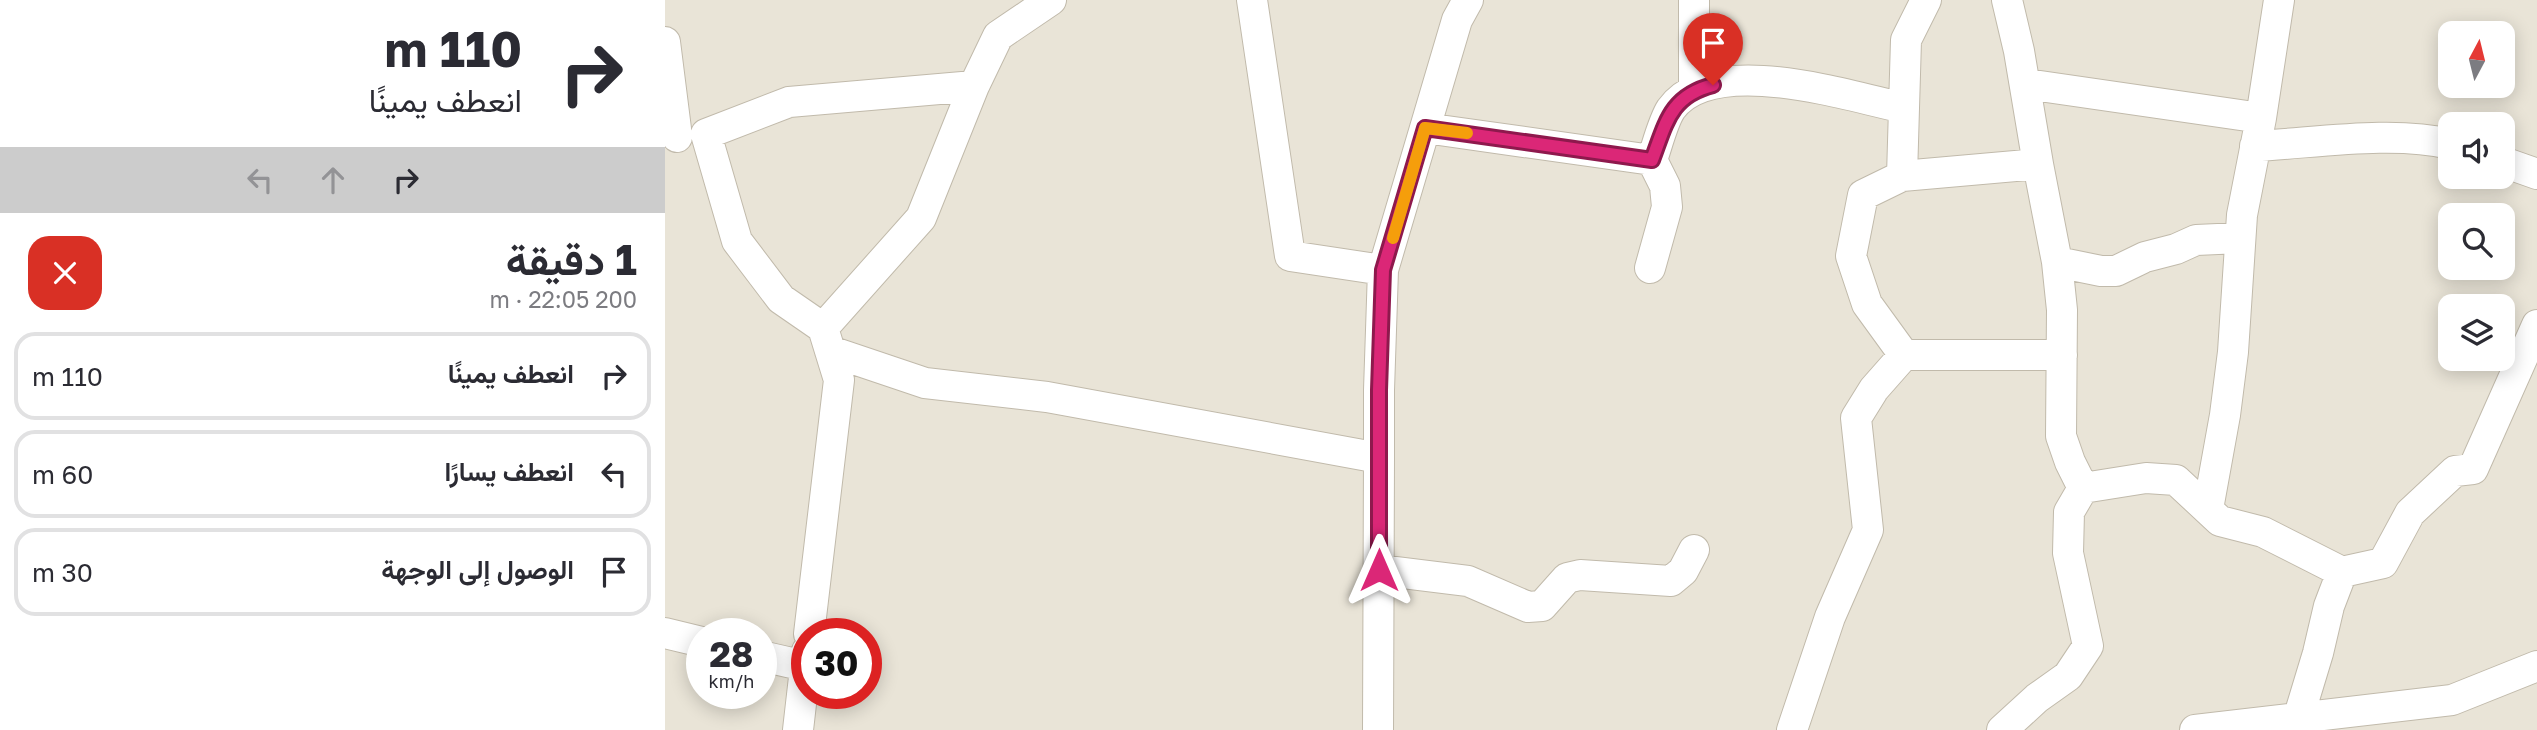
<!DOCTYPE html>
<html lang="ar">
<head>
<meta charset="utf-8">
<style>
  :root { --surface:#fff; --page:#f2f2f3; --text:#2b2b33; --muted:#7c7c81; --line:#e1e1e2 }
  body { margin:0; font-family:"Golos Text",Vazirmatn,sans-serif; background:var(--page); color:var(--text); direction:rtl; height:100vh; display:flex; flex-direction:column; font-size:26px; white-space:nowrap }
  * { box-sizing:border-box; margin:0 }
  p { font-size:23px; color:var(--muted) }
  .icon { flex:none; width:38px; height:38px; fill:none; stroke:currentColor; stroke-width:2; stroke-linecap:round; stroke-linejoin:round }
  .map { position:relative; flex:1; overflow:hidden; direction:ltr }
  .details { display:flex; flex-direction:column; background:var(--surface); width:665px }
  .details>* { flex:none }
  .top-card { background:#fff; color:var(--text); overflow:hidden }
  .needle { width:46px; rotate:7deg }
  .tools { position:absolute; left:1773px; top:21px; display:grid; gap:14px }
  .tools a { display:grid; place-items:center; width:77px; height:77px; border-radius:14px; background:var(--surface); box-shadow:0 4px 18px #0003; font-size:35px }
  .speed { position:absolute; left:21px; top:618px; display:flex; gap:14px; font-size:35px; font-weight:700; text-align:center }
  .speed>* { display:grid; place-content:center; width:91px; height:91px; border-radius:50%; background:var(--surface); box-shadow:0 4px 18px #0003; line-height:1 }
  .speed small { font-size:18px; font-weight:400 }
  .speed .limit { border:10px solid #d22; background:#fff; color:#111 }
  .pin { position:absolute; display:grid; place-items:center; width:60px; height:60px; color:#fff; margin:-72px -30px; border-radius:50% 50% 50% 0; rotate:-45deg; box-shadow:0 0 7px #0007 }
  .pin .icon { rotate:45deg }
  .me { position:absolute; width:77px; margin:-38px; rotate:0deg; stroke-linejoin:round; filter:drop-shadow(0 0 5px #0008) }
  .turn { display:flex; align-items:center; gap:24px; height:147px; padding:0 28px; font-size:32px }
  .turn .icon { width:91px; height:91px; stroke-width:2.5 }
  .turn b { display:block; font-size:49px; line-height:60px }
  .lanes { display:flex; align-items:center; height:66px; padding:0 28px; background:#0003; justify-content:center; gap:35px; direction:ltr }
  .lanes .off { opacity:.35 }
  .round { display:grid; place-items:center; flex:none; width:74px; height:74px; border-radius:21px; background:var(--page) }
  .overview { display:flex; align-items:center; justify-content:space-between; height:119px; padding:0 28px }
  h1 { font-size:42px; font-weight:700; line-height:52px }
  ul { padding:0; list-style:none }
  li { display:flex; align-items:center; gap:21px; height:88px; margin:0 14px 10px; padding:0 14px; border:4px solid var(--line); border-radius:21px }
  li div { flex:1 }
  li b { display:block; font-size:26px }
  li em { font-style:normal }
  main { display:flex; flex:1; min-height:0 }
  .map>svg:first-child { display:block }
  .residential { fill:#e9e4d7; fill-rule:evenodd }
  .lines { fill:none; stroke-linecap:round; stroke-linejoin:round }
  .minor-casing { stroke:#c1baab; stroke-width:32 }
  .minor { stroke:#fff; stroke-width:30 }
  .route-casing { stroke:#8e194d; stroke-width:18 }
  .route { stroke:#db2777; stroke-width:12 }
  .slow { stroke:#f59e0b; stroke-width:12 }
</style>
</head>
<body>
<main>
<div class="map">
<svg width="1872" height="730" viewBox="0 0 1872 730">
  <rect width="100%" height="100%" fill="#f5f2e9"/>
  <!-- residential -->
  <path class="residential" d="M0,0H1872V730H0ZM1785,33H1838V86H1785ZM1785,124H1838V177H1785ZM1785,215H1838V268H1785ZM1785,306H1838V359H1785ZM37,634H96V693H37ZM142,634H201V693H142Z"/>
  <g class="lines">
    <defs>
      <path id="minor" d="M587,0L625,256L718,270
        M1029,0V90
        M1261,0L1241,40L1237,176L1373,164L1354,51L1342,0
        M0,42L12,137
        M1361,84L1596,118
        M760,128L987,160C992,146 998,121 1006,109C1047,52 1183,96 1239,108
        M1590,146C1650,143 1728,130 1785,144
        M1838,162L1872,174
        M1373,164L1392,262L1397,310L1396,436L1405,462L1418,488
        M1392,262L1436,271H1451L1480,257L1511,249L1531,240L1575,238
        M985,268L1002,207L1000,186L987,160
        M158,328L116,299L72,241L41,134L124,102L309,86
        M165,351L260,383L382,397L714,458V390L718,270L792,20L803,0
        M1239,355H1397
        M1543,509L1560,415L1568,352L1577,215L1596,118L1614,0
        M714,570L803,581L863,607L877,606L902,578L915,575L1006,581L1018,571L1029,550
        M1677,572L1718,563L1745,513L1790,471L1808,469L1872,325
        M0,633L37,642
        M144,634L174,380L158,328L256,218L309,86L333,36L386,0
        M96,656L140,666
        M133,730L142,651
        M713,730L714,458
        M1127,730L1165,617L1203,530L1191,418L1209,389L1239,355L1202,304L1186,256L1198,195L1237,176
        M1337,730L1372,698L1403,676L1423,646L1403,553L1404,512L1418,488L1481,478L1511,480L1555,521L1598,532L1677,572L1664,606L1653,653L1633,719
        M1530,730L1787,700L1872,666"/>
    </defs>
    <!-- minor casing -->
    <use href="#minor" class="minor-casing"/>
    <!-- minor -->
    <use href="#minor" class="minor"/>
  </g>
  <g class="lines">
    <defs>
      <path id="route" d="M714,570V390L718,270L760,128L987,160C1001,123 1005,96 1048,85"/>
    </defs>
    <!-- route casing -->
    <use href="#route" class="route-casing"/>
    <!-- route -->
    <use href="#route" class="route"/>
    <!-- slow -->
    <path class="slow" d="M728,238L760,128L802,133"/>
  </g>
</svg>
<div class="tools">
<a><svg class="needle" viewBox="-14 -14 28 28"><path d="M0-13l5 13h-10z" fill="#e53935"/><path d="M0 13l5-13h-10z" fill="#7c7c81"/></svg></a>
<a><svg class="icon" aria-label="sound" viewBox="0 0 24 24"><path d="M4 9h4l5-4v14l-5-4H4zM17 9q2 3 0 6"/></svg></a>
<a><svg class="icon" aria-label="search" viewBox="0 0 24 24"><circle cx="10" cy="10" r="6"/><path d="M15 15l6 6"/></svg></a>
<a><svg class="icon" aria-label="layers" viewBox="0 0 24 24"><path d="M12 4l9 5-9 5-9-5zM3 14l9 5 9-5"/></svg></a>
</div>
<div class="speed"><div>28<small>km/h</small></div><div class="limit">30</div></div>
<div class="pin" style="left:1048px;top:85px;background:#d93025"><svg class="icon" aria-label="arrive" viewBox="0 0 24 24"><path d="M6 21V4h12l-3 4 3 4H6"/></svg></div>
<svg class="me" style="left:714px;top:570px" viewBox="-20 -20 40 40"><path d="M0-17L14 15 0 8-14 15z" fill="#db2777" stroke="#fff" stroke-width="4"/></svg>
</div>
<section class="details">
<div class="top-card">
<div class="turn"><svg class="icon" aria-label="right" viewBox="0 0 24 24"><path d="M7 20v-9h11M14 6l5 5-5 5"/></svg><div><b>110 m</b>انعطف يمينًا</div></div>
<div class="lanes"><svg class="icon off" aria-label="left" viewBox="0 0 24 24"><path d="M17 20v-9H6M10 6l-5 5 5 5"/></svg><svg class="icon off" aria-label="ahead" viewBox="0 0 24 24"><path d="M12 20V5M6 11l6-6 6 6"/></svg><svg class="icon" aria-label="right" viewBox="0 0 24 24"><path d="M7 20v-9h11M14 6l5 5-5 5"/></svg></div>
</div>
<div class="overview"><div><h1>1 دقيقة</h1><p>200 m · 22:05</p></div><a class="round" style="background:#d93025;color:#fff"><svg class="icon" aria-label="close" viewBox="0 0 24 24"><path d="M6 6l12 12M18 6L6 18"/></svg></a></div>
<ul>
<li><svg class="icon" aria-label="right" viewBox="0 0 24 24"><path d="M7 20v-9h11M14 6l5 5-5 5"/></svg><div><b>انعطف يمينًا</b></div><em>110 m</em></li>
<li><svg class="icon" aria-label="left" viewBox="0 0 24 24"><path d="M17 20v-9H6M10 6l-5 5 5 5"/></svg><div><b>انعطف يسارًا</b></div><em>60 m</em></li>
<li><svg class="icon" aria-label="arrive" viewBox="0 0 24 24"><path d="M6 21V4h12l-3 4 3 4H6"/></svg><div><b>الوصول إلى الوجهة</b></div><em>30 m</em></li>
</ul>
</section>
</main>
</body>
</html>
